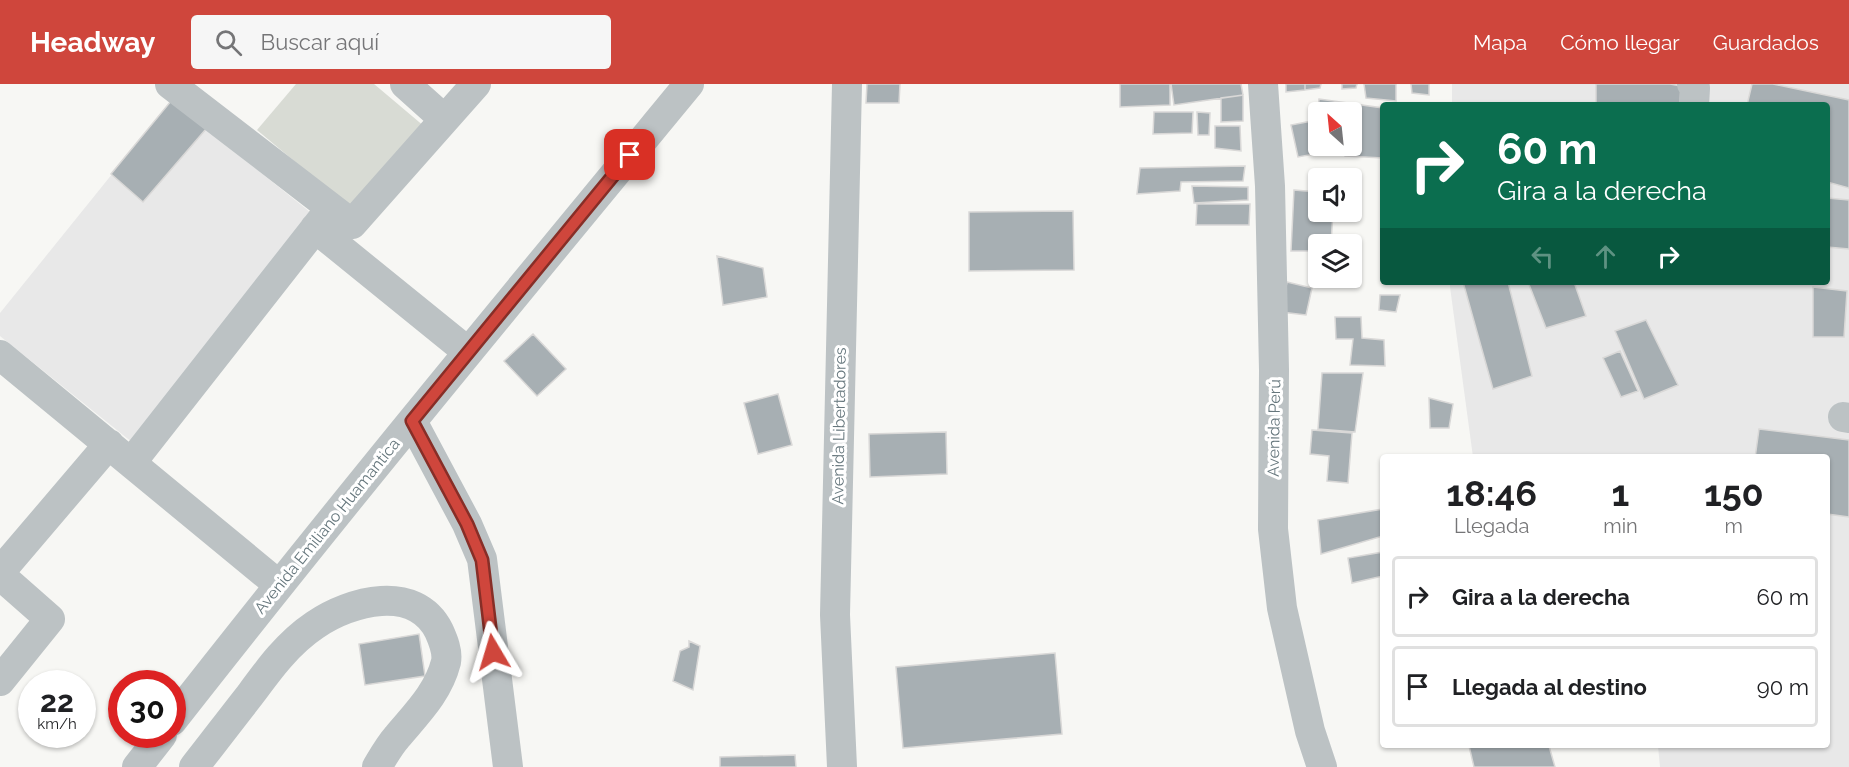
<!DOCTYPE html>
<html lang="es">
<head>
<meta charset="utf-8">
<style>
  :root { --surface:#fff; --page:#f6f6f6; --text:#202124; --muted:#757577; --line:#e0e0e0; --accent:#cf463c }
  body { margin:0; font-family:Raleway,sans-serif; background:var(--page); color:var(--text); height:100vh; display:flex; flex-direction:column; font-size:22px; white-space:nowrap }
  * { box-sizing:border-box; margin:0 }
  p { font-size:20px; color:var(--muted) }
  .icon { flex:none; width:33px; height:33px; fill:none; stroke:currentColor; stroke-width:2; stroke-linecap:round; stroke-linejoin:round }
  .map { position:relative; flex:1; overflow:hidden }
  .details { position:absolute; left:1380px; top:370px; width:450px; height:294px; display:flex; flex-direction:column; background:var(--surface); border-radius:6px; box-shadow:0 2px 4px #0004 }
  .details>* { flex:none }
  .hud { position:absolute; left:1380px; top:18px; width:450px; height:183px; border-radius:6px; box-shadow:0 2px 4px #0004; background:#0b6e4f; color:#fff; overflow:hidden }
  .needle { width:39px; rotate:333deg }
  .controls { position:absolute; left:1308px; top:18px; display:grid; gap:12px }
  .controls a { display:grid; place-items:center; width:54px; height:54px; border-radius:6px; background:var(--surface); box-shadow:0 2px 4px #0004; font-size:30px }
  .speed { position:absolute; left:18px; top:586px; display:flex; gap:12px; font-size:30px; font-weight:700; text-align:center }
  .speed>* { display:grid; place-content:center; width:78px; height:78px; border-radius:50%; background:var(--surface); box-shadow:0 2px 4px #0004; line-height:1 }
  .speed small { font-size:15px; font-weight:400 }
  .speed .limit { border:9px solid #d22; background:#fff; color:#111 }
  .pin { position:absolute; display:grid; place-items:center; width:51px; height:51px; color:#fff; margin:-26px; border-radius:12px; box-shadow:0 3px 9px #0006 }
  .me { position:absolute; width:66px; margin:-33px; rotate:353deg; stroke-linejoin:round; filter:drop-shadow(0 0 4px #0008) }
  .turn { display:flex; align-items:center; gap:21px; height:126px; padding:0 18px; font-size:27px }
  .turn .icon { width:78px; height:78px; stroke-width:2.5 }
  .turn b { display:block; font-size:42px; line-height:51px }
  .lanes { display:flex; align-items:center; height:57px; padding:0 18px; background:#0003; justify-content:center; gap:30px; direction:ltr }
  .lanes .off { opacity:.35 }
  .eta { display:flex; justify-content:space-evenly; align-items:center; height:102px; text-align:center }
  .eta b { font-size:36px; font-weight:700; line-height:42px }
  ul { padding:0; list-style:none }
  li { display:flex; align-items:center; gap:18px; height:81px; margin:0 12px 9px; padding:0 6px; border:3px solid var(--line); border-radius:6px }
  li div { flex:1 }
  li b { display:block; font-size:22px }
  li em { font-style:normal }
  header { display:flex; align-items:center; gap:36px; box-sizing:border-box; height:84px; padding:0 30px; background:var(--accent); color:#fff }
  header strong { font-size:28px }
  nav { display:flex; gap:33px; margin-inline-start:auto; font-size:21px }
  .search { width:420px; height:54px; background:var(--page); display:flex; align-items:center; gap:15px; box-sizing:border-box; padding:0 21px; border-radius:6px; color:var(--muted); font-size:22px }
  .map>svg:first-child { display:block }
  .built { fill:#e8e8e8 }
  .green { fill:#d8dbd4 }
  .building { fill:#a7afb3; stroke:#d9d8d7; stroke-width:1.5 }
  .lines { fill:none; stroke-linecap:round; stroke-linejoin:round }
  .minor { stroke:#bcc2c4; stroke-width:30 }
  .route-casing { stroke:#872e27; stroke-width:15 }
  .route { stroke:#cf463c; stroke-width:10 }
  .labels { text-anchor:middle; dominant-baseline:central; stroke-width:6; stroke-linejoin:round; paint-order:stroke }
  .street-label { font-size:16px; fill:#65767c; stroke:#fff }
</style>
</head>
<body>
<header>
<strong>Headway</strong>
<div class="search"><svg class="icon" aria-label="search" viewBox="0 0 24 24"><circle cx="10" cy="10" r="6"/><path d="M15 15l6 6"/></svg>Buscar aquí</div>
<nav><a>Mapa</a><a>Cómo llegar</a><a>Guardados</a></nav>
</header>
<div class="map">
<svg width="1849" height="683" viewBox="0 0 1849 683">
  <rect width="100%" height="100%" fill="#f7f7f4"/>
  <!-- built -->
  <path class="built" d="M1452,0H1849V683H1660L1658,662H1827V374L1473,373L1450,203V198H1827V21H1452Z
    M171,17L315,132L133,359L0,252V229Z"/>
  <!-- green -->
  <path class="green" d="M296,0H374L425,43L354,127L257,46Z"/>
  <!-- building -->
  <path class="building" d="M867,0H900L899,19H866Z
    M1120,0H1170V21L1120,23Z
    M1171,0H1241L1243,11L1174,21Z
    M1286,0H1305V6L1286,8Z
    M1305,0H1321L1320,4L1305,6Z
    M1342,0H1357L1356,4L1342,5Z
    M1364,0H1396V17L1366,14Z
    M1411,0H1429V11L1412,9Z
    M1596,0H1670L1681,2L1680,21H1596Z
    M1752,0H1773L1849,16V104L1827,98V21H1747Z
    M1243,11V37L1221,38V14Z
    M1319,15L1383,24V74L1345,72L1337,62H1352V28H1318V38L1317,36Z
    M171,17L206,45L143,118L111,90Z
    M1154,28H1193L1192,49L1153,50Z
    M1197,28L1210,29L1209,51H1198Z
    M1317,36L1320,69L1298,73L1291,41Z
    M1215,42H1240L1241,67L1215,64Z
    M1245,82L1243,97L1181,98L1180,107L1137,110L1140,84Z
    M1192,102L1248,103V116L1194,119Z
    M1294,106L1318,108V128H1333L1331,160H1318V167H1291Z
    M1827,114L1849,116V165L1827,163Z
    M1197,120H1250L1249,141H1196Z
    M1073,127L1074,186L969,187V128Z
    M717,172L763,184L767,213L723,221Z
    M1287,198L1312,204L1306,231L1281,228Z
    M1463,198H1508L1532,292L1493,305Z
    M1528,198H1574L1586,232L1546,244Z
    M1813,203L1847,207L1844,253H1813Z
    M1380,211H1400L1396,228L1379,226Z
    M1335,233H1361L1362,254L1384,256L1385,282L1350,281L1353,255H1336Z
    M1646,236L1678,301L1644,315L1615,247Z
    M533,250L566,285L537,312L504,277Z
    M1620,267L1638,307L1621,313L1603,274Z
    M1322,289H1363L1355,348L1318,345Z
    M778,310L792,361L758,370L744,319Z
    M1429,314L1453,320L1449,344H1430Z
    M1759,345L1849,356V433L1827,430V374H1755Z
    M1312,346L1352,349L1348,399L1327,397L1329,372L1310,370Z
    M946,348L947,390L870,393L869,350Z
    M1383,425V452L1321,470L1318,436Z
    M1383,468V492L1352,499L1348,474Z
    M419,550L425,592L365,601L359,560Z
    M689,557L700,562L693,606L673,597L680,567L689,563Z
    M1055,569L1062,650L903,664L896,583Z
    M1469,662H1549L1555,683H1474Z
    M795,671L796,683H720V673Z"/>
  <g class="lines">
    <!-- minor -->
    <path class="minor" d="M170,0L352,140L476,0
      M405,0L444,35
      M1263,0L1270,102L1274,286L1273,445L1282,524L1310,647L1322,683
      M1692,0L1695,4L1694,21
      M315,144L468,268
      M0,271L279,501
      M1843,333L1849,334
      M412,337L467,440L482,475L508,683
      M131,379L331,124
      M0,488L109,360
      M0,491L50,535L0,597
      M172,637C341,421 515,211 689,0
      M137,683L162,651
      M194,683C213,659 231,635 250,611C269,585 288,559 315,541C350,517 415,499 439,547C443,556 448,567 446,578C438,609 417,629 397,653C389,662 383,673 377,683
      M842,683L835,531L847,0"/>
  </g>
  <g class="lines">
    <defs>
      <path id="route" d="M493,568L482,476L467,440L412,337L630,71"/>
    </defs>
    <!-- route casing -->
    <use href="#route" class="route-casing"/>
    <!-- route -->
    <use href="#route" class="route"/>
  </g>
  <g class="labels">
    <!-- street labels -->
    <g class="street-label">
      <text transform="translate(839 342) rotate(-89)">Avenida Libertadores</text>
      <text transform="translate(1274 344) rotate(-89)">Avenida Perú</text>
      <text transform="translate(327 442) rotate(-51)">Avenida Emiliano Huamantica</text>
    </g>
  </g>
</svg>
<div class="controls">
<a><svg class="needle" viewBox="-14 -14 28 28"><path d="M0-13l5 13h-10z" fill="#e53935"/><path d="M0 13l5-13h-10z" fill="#757577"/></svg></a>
<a><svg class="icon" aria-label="sound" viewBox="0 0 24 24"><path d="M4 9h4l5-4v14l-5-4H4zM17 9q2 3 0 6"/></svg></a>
<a><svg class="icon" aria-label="layers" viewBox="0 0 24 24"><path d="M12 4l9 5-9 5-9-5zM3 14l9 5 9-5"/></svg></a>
</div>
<div class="speed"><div>22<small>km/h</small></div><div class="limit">30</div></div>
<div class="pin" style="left:630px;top:71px;background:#d93025"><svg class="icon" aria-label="arrive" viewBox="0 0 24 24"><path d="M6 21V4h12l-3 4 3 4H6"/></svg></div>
<svg class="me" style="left:493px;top:568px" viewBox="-20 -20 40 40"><path d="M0-17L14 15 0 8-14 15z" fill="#cf463c" stroke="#fff" stroke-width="4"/></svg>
<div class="hud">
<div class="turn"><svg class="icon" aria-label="right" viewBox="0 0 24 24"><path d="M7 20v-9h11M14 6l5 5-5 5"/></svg><div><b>60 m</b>Gira a la derecha</div></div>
<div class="lanes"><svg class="icon off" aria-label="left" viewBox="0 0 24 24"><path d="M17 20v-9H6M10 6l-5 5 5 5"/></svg><svg class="icon off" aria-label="ahead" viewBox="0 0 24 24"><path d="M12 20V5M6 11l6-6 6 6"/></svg><svg class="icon" aria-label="right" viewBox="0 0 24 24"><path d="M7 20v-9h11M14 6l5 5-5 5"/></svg></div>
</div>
<section class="details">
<div class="eta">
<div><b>18:46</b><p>Llegada</p></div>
<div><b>1</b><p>min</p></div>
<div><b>150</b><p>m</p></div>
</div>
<ul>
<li><svg class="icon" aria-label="right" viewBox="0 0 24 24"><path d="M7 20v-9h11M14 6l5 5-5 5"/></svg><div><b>Gira a la derecha</b></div><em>60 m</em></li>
<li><svg class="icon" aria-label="arrive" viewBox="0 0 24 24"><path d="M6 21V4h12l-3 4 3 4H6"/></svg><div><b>Llegada al destino</b></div><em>90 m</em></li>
</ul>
</section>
</div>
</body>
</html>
